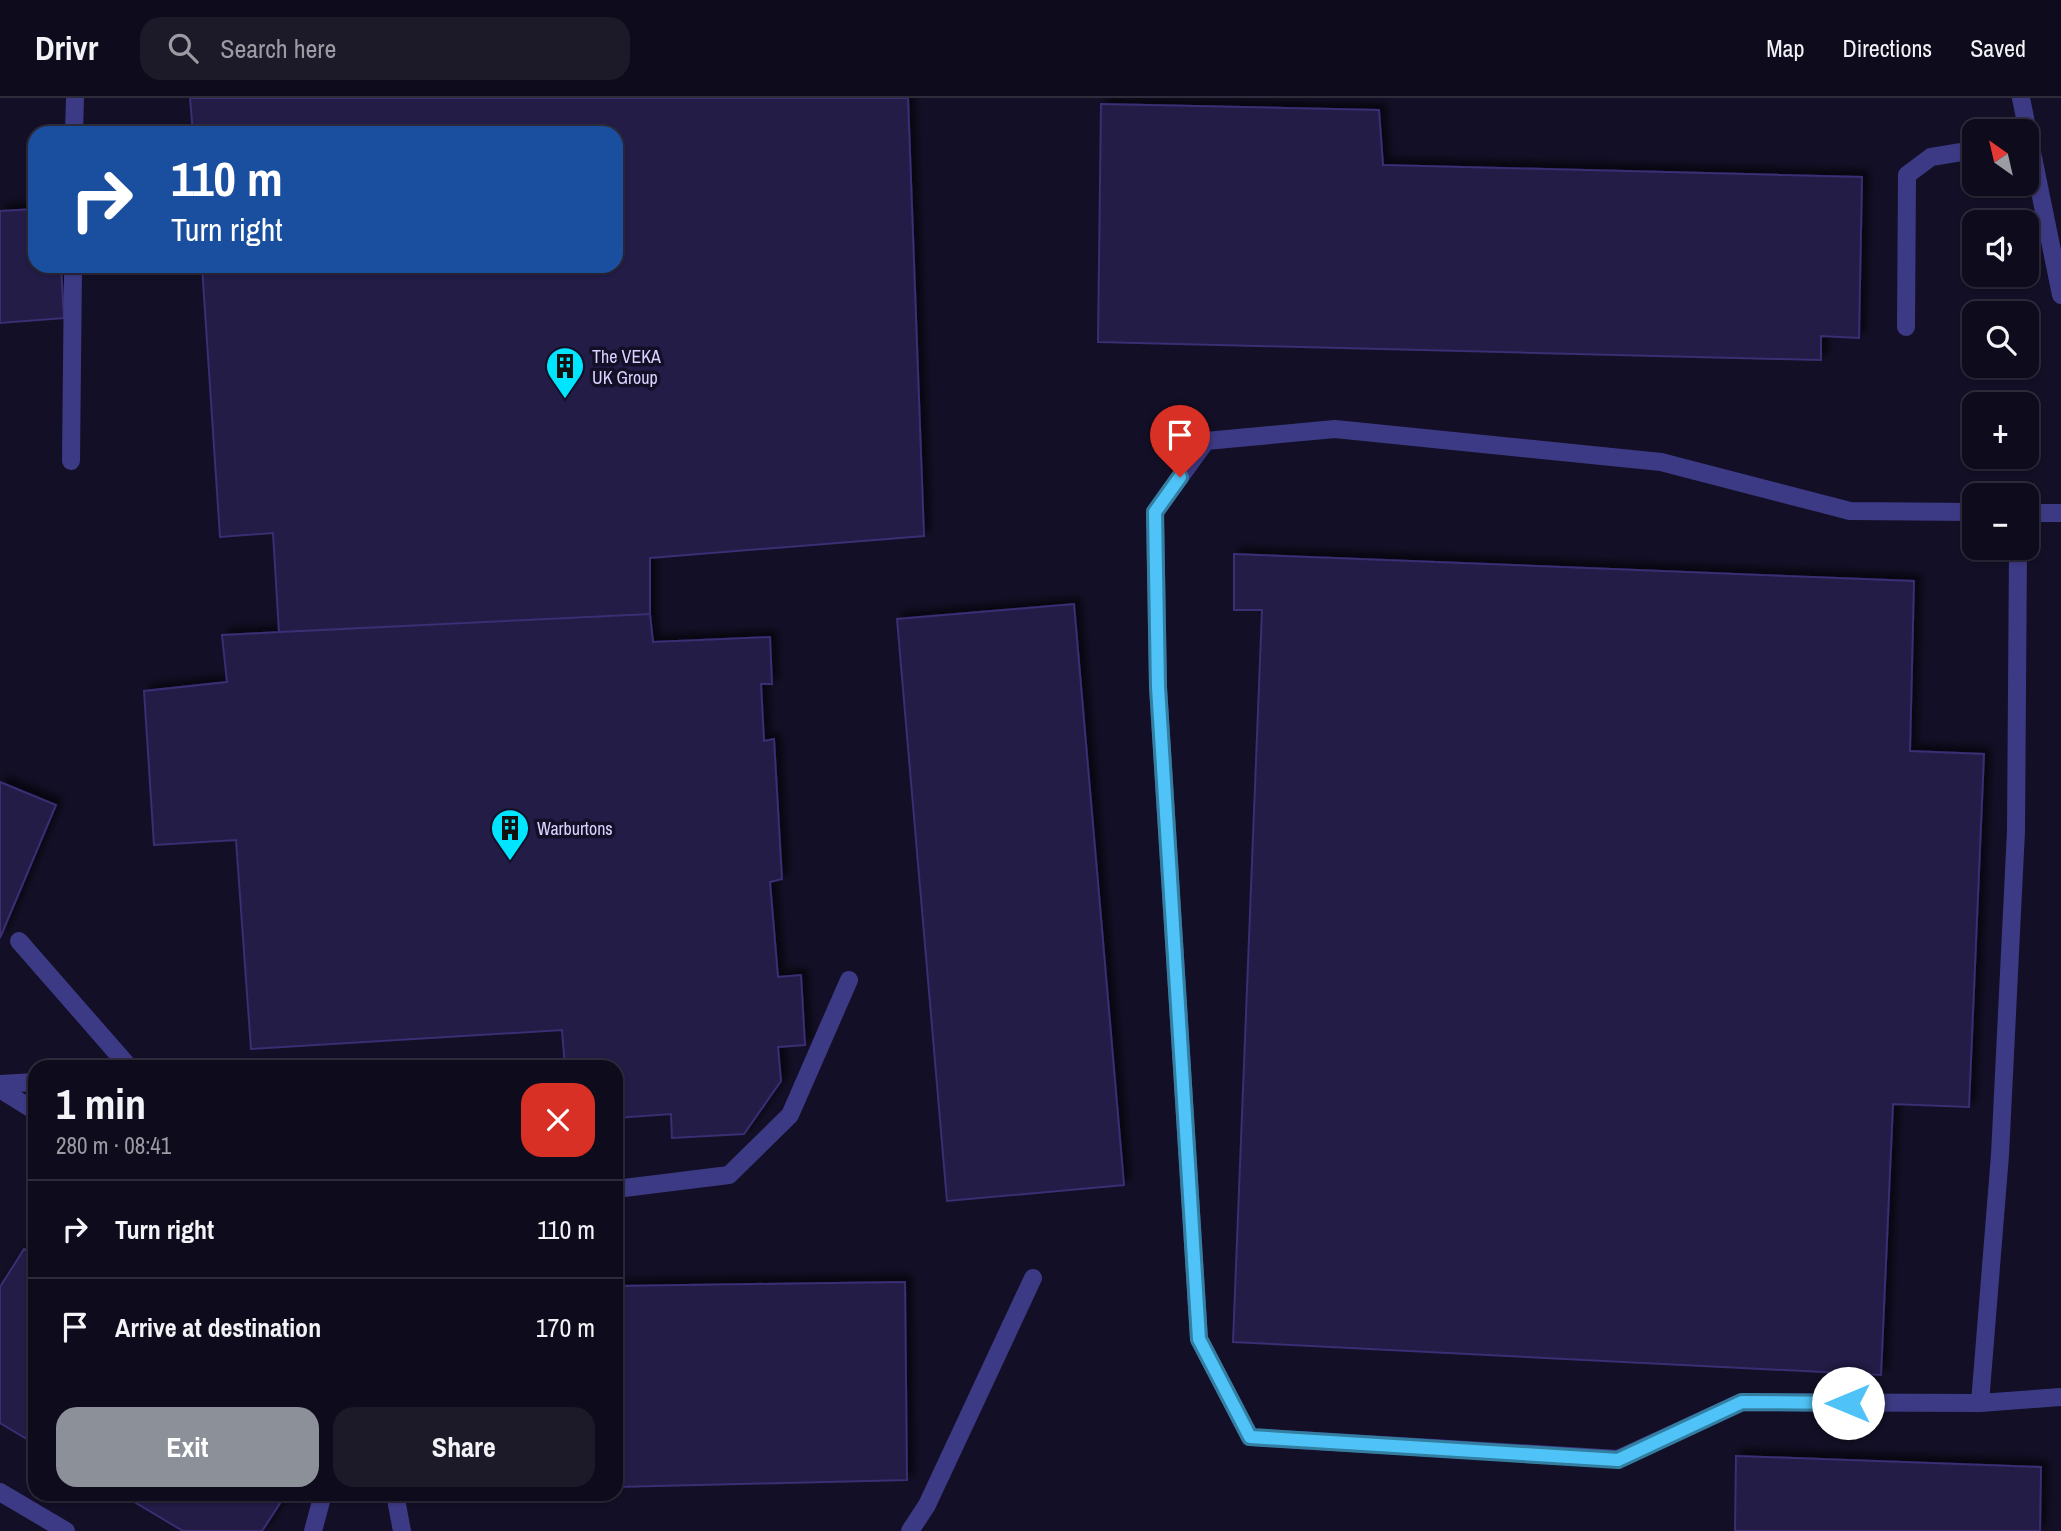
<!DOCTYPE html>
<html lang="en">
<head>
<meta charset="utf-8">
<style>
  :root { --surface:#0e0b1c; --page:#1c1929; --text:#f1f3f6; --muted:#9b9ba3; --line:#2e2b3b; --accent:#8c9099 }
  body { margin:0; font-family:"Archivo Narrow",sans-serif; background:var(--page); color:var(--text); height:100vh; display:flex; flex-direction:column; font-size:26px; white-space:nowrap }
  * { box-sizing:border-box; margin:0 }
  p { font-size:23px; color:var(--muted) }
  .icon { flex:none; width:38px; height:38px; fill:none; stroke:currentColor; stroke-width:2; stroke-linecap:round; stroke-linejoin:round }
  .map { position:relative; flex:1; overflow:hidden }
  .side { position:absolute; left:28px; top:962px; width:595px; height:441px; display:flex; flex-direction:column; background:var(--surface); border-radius:21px; box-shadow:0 2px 5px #0004,0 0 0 2px var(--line) }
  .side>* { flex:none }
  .top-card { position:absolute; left:28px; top:28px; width:595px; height:147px; border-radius:21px; box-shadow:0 2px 5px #0004,0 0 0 2px var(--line); background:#1a4fa0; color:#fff; overflow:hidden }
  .needle { width:46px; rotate:326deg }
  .buttons { position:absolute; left:1962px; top:21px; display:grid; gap:14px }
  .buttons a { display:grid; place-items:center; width:77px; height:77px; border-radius:14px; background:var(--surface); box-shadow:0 2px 5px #0004,0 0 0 2px var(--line); font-size:35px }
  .pin { position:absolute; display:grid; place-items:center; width:60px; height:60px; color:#fff; margin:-72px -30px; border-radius:50% 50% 50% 0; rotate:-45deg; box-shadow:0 0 7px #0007 }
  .pin .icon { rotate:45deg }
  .me { position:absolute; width:77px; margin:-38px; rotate:270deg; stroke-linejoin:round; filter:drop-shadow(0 0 5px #0008) }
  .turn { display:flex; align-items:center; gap:24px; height:147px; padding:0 28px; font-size:32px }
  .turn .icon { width:91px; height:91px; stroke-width:2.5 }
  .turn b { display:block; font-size:49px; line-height:60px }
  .round { display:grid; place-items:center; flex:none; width:74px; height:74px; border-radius:21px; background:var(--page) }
  .summary { display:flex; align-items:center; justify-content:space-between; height:119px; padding:0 28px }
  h1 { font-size:42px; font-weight:700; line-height:52px }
  .cta { display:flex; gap:14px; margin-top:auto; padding:14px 28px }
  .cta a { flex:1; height:80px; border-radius:21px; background:var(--accent); color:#fff; font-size:28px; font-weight:700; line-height:80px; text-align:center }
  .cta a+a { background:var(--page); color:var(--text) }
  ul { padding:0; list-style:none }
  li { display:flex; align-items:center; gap:21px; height:98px; padding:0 28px; border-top:2px solid var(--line) }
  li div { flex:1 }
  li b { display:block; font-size:26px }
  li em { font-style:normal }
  header { display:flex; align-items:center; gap:42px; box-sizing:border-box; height:98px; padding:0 35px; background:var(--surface); border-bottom:2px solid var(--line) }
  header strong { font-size:33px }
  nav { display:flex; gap:38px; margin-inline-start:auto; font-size:24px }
  .search { width:490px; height:63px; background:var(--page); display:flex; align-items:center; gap:18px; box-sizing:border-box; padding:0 24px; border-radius:21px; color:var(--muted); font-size:26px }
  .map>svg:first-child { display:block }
  .building { fill:#241b47; stroke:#3b2d73; stroke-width:2; filter:url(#shadow) }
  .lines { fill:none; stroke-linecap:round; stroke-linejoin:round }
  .minor { stroke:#3d3a85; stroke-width:18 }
  .route-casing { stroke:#337fa1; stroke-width:18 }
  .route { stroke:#4fc3f7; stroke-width:12 }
  .labels { text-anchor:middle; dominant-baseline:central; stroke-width:7; stroke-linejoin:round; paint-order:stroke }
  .poi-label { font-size:18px; fill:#d9d4ff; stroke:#130f26; text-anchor:start }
</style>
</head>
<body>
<header>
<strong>Drivr</strong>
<div class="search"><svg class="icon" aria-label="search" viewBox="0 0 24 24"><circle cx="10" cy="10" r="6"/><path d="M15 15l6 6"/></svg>Search here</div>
<nav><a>Map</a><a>Directions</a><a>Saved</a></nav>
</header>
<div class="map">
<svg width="2061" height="1433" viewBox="0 0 2061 1433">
  <defs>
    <filter id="shadow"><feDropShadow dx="6" dy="-6" stdDeviation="3.5" flood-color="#0009"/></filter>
  </defs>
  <rect width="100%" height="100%" fill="#130f26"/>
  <!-- building -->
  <path class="building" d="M190,0H908L924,438L650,460V516L279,534L273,435L220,439L202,168H616V35H193Z
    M1101,6L1379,12L1383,67L1862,79L1859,240L1821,238V262L1098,244Z
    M35,111V168H61L64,220L0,225V113Z
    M1234,456L1914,483L1910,653L1984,656L1969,1009L1893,1006L1881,1277L1233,1244L1262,512H1234Z
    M1074,506L1124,1087L947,1103L897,521Z
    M650,516L653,544L770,539L772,586H761L764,643L774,641L782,781L770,784L778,879L801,877L805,947L778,949L781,983L744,1036L672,1040L671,1016L616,1020V970H565L562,932L251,951L236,742L154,747L144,593L227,584L222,537Z
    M0,684L56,707L0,840Z
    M24,1151L35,1157V1346L0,1325V1189Z
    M905,1184L907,1382L616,1389V1188Z
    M1736,1358L2041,1369L2040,1433H1735Z
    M121,1396H286L262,1433H183Z"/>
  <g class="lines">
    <!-- minor -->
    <path class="minor" d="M2021,0L2061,197
      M74,35L75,0
      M1906,229L1907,77L1931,59L1974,52
      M71,363L73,168
      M1974,414L1850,413L1661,364L1335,331L1206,343L1155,414L1158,589L1199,1241L1250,1339L1618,1361L1742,1304L1980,1305L2061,1299
      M2026,415H2061
      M19,843L130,970
      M0,986L35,984
      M0,991L35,1013
      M616,1091L729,1077L790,1017L849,882
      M1980,1305L2000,1057L2016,733L2018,450
      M0,1394L66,1433
      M395,1396L402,1433
      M313,1433L323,1396
      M910,1433L927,1407L1033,1180"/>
  </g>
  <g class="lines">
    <defs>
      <path id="route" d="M1180,379L1155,414L1158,589L1199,1241L1250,1339L1618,1362L1742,1304L1848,1305"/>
    </defs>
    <!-- route casing -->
    <use href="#route" class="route-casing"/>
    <!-- route -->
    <use href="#route" class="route"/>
  </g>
  <!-- icons -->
  <defs>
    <symbol id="building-pin" viewBox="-11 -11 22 30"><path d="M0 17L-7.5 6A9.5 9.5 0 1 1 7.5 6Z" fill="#00e5ff" stroke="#130f26"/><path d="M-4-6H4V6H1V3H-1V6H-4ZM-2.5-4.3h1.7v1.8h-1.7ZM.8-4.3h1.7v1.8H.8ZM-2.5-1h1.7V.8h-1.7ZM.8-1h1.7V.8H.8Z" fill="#111"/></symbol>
  </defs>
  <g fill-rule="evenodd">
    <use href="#building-pin" x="543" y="246" width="44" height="60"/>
    <use href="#building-pin" x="488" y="708" width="44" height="60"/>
  </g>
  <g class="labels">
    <!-- poi labels -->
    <g class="poi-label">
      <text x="592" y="258">The VEKA<tspan x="592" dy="21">UK Group</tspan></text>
      <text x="537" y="730">Warburtons</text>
    </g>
  </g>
</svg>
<div class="buttons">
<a><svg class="needle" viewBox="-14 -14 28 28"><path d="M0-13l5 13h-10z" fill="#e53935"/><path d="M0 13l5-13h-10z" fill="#9b9ba3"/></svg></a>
<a><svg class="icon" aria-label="sound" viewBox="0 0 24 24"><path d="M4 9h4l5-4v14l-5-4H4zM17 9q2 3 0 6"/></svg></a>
<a><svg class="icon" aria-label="search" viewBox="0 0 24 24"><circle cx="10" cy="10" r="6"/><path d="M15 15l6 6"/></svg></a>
<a>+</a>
<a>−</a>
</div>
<div class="pin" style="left:1180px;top:379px;background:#d93025"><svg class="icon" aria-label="arrive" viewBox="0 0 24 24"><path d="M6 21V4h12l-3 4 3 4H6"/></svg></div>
<svg class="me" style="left:1848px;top:1305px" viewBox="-20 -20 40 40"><circle r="19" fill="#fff"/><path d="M0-13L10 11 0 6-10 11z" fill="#4fc3f7"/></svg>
<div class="top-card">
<div class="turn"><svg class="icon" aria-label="right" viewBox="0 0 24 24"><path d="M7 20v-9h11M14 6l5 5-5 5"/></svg><div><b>110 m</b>Turn right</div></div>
</div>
<section class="side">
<div class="summary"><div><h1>1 min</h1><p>280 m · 08:41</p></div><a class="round" style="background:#d93025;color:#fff"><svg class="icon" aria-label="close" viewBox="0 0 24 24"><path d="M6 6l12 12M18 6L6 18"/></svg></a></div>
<ul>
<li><svg class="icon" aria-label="right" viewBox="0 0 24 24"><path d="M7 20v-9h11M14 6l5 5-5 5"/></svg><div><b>Turn right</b></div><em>110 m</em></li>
<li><svg class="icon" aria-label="arrive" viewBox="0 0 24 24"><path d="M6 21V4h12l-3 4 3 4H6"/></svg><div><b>Arrive at destination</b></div><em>170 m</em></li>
</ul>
<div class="cta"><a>Exit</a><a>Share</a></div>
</section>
</div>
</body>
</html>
